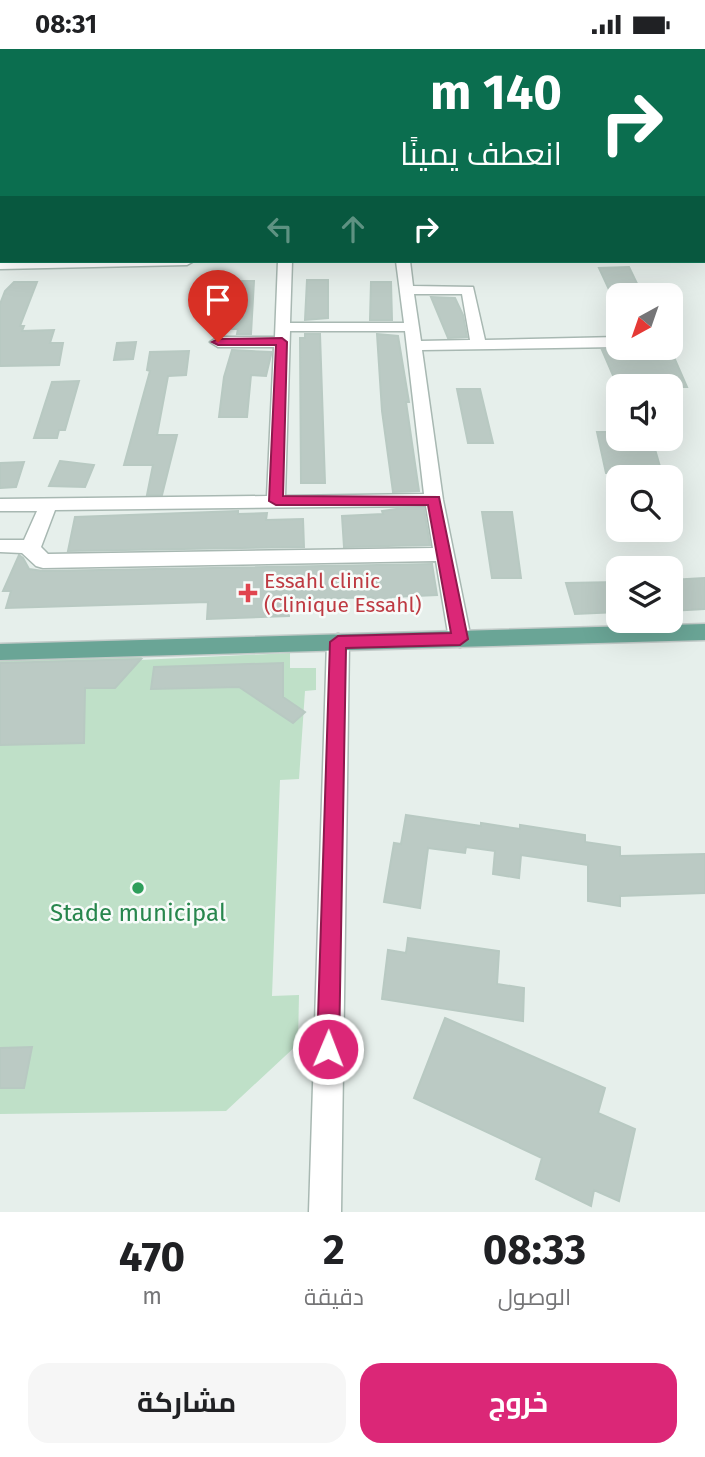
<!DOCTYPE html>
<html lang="ar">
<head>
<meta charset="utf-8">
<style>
  :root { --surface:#fff; --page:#f6f6f6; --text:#202124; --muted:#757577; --accent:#db2777 }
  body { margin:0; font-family:"Fira Sans",Cairo,sans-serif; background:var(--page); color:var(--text); direction:rtl; height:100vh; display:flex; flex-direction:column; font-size:26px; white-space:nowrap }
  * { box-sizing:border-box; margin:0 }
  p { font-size:23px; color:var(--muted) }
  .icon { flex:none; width:38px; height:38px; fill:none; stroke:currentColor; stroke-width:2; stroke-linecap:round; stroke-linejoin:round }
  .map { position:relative; height:1163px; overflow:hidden; direction:ltr }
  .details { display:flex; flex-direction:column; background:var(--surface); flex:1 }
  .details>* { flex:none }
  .guide { position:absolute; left:0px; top:0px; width:705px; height:214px; box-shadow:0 7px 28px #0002; direction:rtl; background:#0b6e4f; color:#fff; overflow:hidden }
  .needle { width:46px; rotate:220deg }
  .tools { position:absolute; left:606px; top:234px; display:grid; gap:14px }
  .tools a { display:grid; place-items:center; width:77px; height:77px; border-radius:14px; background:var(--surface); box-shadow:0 7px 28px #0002; font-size:35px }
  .pin { position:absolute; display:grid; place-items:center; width:60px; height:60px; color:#fff; margin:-72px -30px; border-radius:50% 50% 50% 0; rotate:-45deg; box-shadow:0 0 7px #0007 }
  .pin .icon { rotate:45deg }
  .me { position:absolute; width:77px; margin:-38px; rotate:1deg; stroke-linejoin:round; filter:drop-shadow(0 0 5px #0008) }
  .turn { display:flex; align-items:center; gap:24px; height:147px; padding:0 28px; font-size:32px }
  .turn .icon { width:91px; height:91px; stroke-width:2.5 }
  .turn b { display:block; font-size:49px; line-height:60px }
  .lanes { display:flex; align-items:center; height:66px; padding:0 28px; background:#0003; justify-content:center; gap:35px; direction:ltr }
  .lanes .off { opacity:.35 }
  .eta { display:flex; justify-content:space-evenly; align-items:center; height:119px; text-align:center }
  .eta b { font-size:42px; font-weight:700; line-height:49px }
  .button { display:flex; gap:14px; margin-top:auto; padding:14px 28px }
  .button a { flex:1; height:80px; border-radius:21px; background:var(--accent); color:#fff; font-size:28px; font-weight:700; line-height:80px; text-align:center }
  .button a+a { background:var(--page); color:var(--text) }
  .status { display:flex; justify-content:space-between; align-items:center; height:49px; padding:0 35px; background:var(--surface); direction:ltr }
  .status svg { height:19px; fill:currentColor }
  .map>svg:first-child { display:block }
  .green { fill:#bfe0c8 }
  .building { fill:#bbcac4; stroke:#b8c9c2; stroke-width:2 }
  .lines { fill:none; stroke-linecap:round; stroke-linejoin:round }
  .minor-casing { stroke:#a8b8b2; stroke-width:3 }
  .major-casing { stroke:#c2cac8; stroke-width:3 }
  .minor { fill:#fff; fill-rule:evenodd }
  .major { fill:#6aa596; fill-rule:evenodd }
  .route { fill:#db2777; stroke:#8e194d; stroke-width:2 }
  .health-dot { fill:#e0444e; stroke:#f7fbf9; stroke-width:2.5 }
  .leisure-dot { fill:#2e9e5b; stroke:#f7fbf9; stroke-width:2.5 }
  .labels { text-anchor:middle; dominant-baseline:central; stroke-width:5; stroke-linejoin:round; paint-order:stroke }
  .health-label { font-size:21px; fill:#be3a42; stroke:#f7fbf9; text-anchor:start }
  .near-leisure-label { font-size:24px; fill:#27864d; stroke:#f7fbf9 }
</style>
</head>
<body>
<div class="status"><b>08:31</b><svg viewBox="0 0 49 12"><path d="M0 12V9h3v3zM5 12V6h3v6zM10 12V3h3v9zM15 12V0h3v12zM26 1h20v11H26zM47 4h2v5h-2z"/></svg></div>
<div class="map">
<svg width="705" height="1163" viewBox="0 0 705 1163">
  <rect width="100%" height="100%" fill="#e6efeb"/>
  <!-- green -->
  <path class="green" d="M145,604L140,611L290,604V619H316V641L305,642L299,730L280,731L272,947L299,946L298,995L226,1062L0,1065V611Z"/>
  <!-- building -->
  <path class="building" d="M629,218L643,247H612L599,219Z
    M307,231H328V269L305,271Z
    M235,232H254L251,285H237L238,280H232Z
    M14,233H37L20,277H24L22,282L54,281L50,294H63L59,316L0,317V255L5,242Z
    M371,233H391L392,271H370Z
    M431,248L455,249L463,266L467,288L448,289Z
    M305,285H320L325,434H301L300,289H305Z
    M377,285L398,287L409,353H406L419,442L393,443L382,362Z
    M136,293L133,310L114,311L117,294Z
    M634,299H670L687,338H618L602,301Z
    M232,301L271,303V306L266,327L251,326L247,368H219L224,328Z
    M189,302L186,326L168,327L157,386H177L162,446H147L153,416H124L150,322L147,321L150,303Z
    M79,332L65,381H59L57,389H34L52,333Z
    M457,340H480L493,394H468Z
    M597,383H618V390H652L661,421L620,420L621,424H606Z
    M60,412L94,416L85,438L49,437Z
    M24,413L16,438L0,439V414Z
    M396,460H424L430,496L344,498L342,467L383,465L382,462Z
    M238,462V465L267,464L266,471L303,470L304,498L68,502L75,468Z
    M482,463H512L521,529H492Z
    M19,506L23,509L29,520L43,522L432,515L437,546L391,548L387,560L370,557L373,548L288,551L289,567L207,570L208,553L6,559L11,542H3Z
    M705,529V560L670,562V531Z
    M618,533V563L575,565L566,534Z
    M141,610L115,639H85L84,694L0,696V614Z
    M283,614V648L305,663L293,674L239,638L151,640L154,618Z
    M406,766L481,777V774L520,780V776L585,786V793L620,798V807L705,805V844L620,847V857L588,852V816L521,806L519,829L493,825L495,802L466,798L465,804L428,799L420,859L384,853L394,794L401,795Z
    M408,889L499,902L497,935L524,939L523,972L382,950L388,901L406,904Z
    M445,969L605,1039L598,1064L635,1080L619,1152L594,1141L591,1157L536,1130L542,1109L414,1049Z
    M32,998L24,1039H0V999Z"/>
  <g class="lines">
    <defs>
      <path id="minor" d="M531,0H541L542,2H533Z
        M0,26H2V33L0,32Z
        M0,67H2L0,74Z
        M704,126L705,127V135L704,134Z
        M704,200H705V208H704Z
        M0,212H194L187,216L0,220Z
        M278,212H292L290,274H404L396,212H410L413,237L473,238L485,291L618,288V298L422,301L443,451L471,590L467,596L460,598L453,596L449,590L436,512L43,519L36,517L22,504L0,503V491H24L37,462H0V450L267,447L274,298H218L210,293L218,288H275ZM414,245H462L470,291L421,292ZM290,282H405L424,445L285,447ZM426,457L433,499L48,505L41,498L55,461Z
        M338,585L346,587L349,593L341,1163H309L327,593L330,587Z"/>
      <path id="major" d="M705,575V591L0,611V595Z"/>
    </defs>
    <!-- minor casing -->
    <use href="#minor" class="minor-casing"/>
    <!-- major casing -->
    <use href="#major" class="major-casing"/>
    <!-- minor -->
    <use href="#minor" class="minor"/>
    <!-- major -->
    <use href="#major" class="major"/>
  </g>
  <!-- route -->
  <path class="route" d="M282,289L287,293L283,447L439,448L468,590L460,596L346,599L339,1000L336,1008L328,1011L320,1008L317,1000L330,593L338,587L451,584L428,456H276L269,452L276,296H218L212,293L218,290Z"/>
  <!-- markers -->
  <path class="health-dot" d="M244.5 533.5h7v7h7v7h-7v7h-7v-7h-7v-7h7z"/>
  <circle class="leisure-dot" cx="138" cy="839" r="7"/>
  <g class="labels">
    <!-- health labels -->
    <g class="health-label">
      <text x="264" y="532">Essahl clinic<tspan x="264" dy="24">(Clinique Essahl)</tspan></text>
    </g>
    <!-- near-leisure labels -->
    <g class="near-leisure-label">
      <text x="138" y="864">Stade municipal</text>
    </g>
  </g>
</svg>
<div class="tools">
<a><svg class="needle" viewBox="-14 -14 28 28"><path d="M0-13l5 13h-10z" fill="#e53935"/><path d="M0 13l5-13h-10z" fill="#757577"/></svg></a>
<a><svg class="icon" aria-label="sound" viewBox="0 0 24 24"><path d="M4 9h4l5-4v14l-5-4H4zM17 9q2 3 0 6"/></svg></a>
<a><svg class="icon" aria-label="search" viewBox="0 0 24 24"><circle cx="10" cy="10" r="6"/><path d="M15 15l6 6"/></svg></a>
<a><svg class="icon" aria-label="layers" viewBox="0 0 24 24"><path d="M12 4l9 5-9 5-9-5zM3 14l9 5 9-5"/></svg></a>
</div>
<div class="pin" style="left:218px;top:293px;background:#d93025"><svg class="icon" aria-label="arrive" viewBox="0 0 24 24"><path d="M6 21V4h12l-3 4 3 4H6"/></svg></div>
<svg class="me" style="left:328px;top:1000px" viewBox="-20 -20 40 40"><circle r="17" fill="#db2777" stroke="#fff" stroke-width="3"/><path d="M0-11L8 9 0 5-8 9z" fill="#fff"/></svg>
<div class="guide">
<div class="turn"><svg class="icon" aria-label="right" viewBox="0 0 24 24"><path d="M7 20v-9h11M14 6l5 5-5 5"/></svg><div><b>140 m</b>انعطف يمينًا</div></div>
<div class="lanes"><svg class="icon off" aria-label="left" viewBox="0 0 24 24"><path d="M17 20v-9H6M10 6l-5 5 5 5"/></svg><svg class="icon off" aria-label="ahead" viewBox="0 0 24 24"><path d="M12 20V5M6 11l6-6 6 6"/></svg><svg class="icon" aria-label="right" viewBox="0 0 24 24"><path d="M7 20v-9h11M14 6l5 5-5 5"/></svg></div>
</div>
</div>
<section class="details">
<div class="eta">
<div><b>08:33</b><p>الوصول</p></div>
<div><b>2</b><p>دقيقة</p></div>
<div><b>470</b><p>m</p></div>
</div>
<div class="button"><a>خروج</a><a>مشاركة</a></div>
</section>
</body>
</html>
